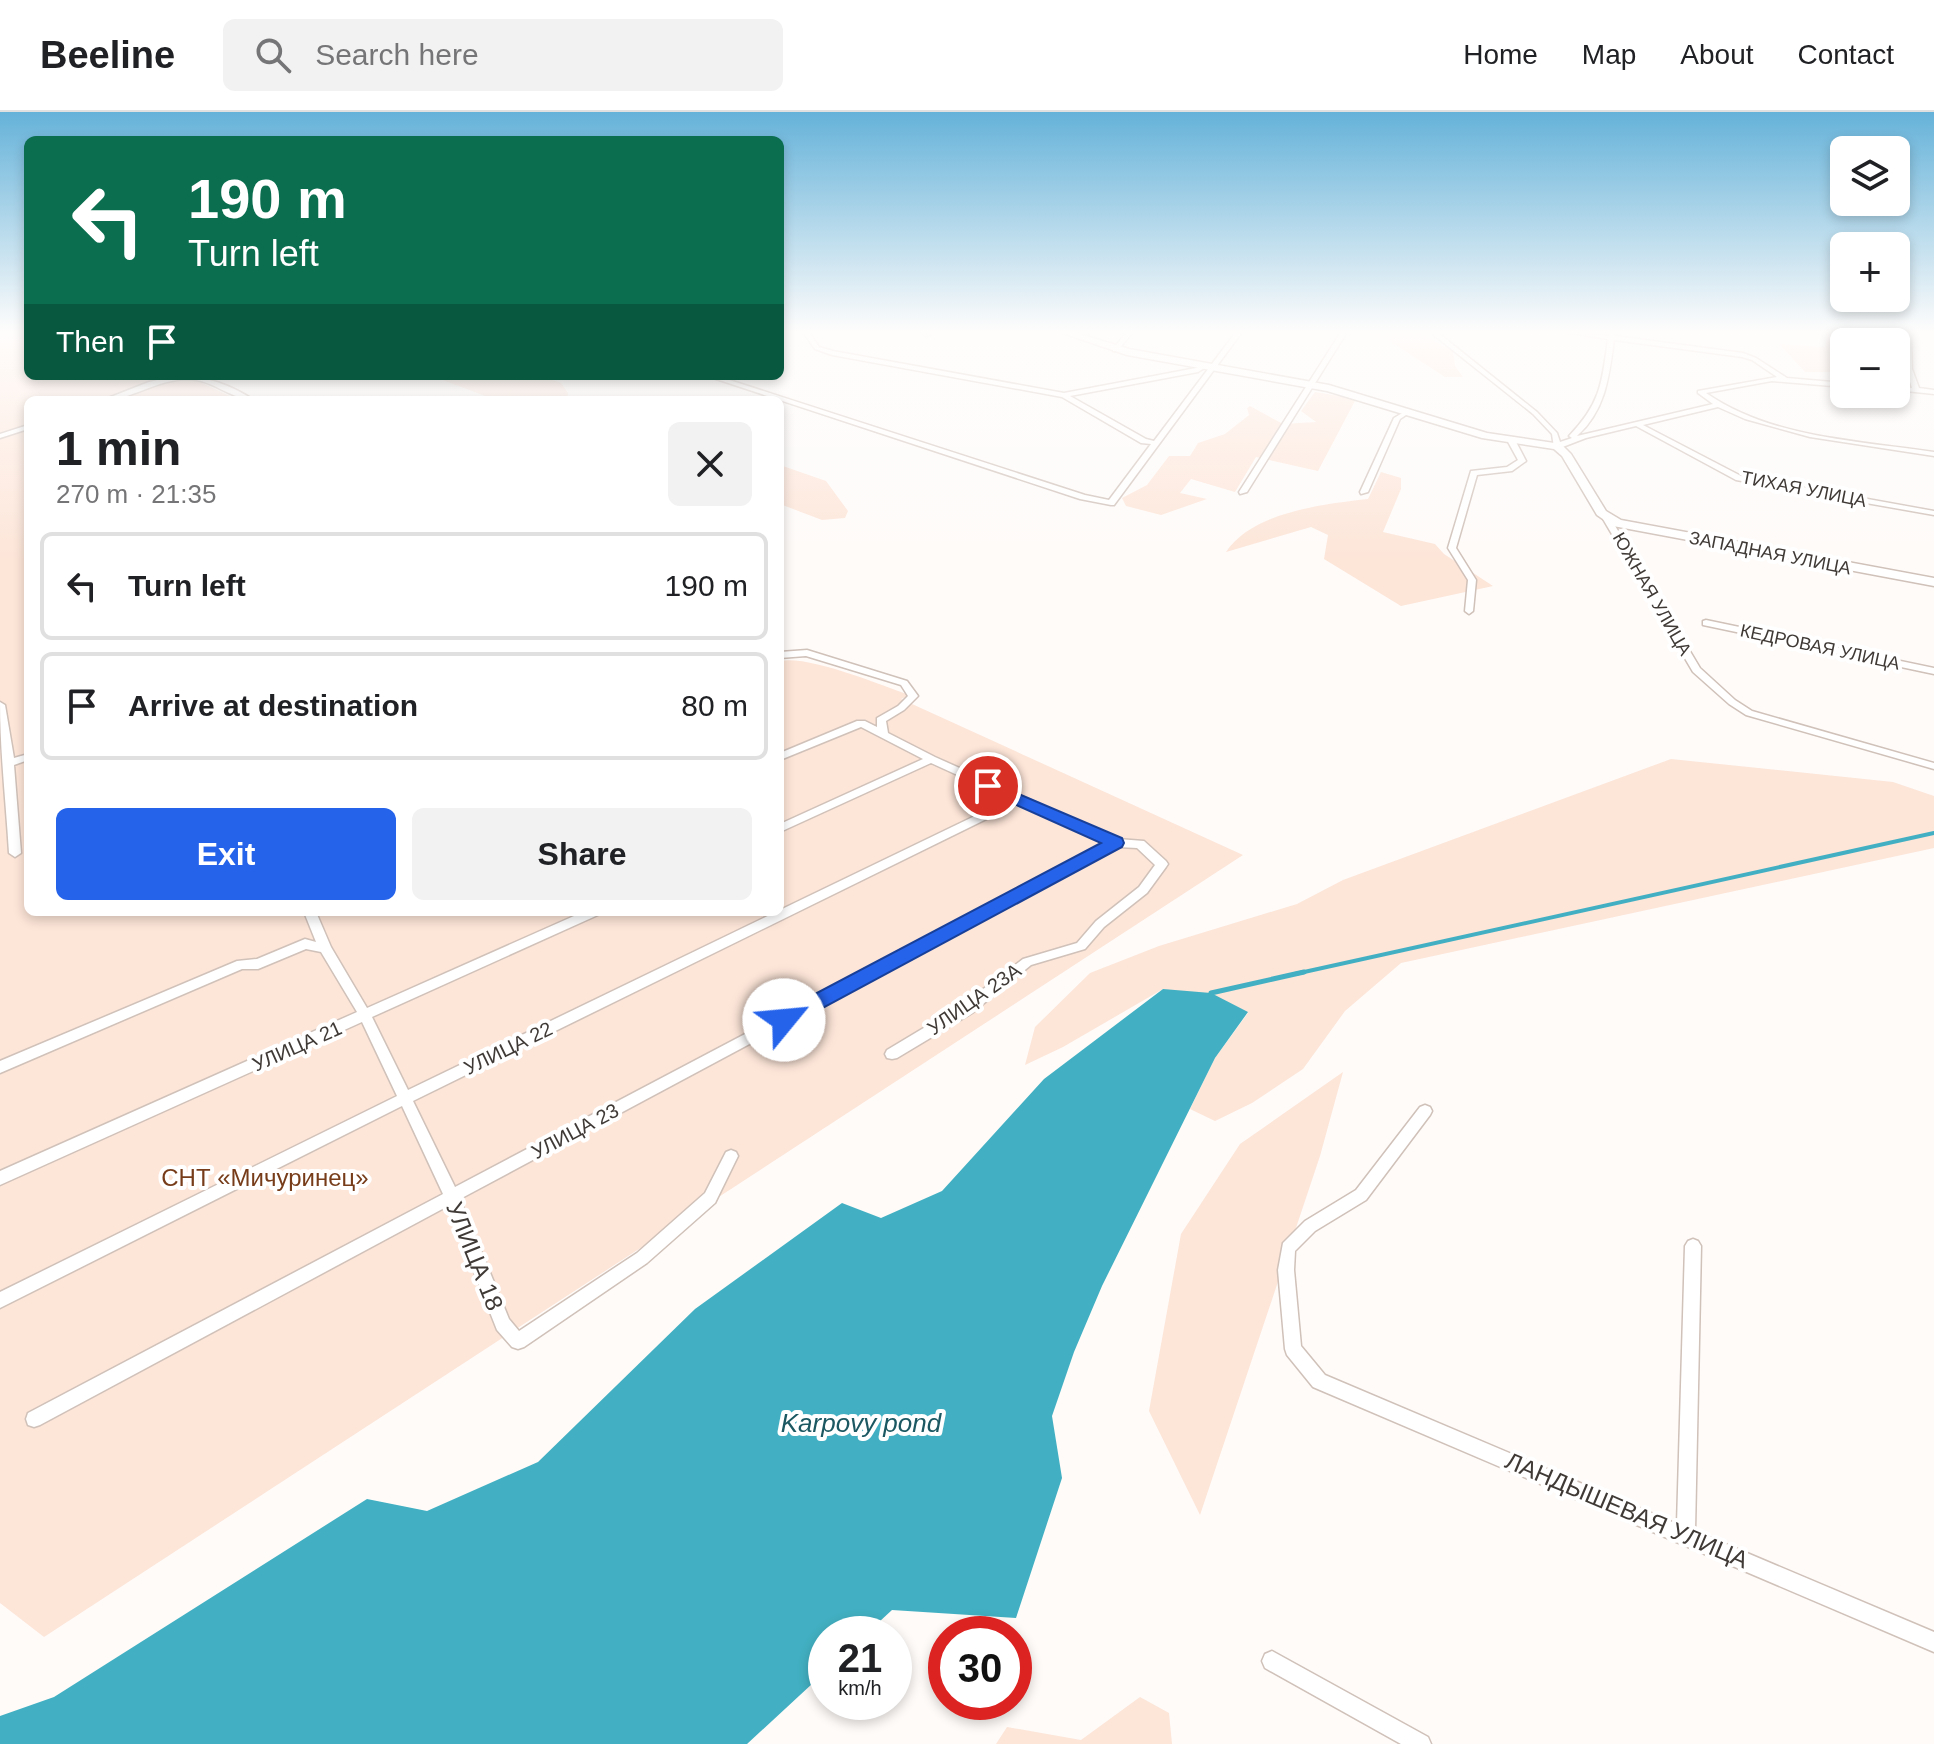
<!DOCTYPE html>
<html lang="en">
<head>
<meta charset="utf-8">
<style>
  :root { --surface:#fff; --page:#f2f2f2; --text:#202124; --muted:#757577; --line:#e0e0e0; --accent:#2563eb }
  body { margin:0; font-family:Helvetica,sans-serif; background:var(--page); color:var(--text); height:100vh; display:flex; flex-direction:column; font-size:30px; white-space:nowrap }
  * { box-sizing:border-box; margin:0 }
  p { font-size:26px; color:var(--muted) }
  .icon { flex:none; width:44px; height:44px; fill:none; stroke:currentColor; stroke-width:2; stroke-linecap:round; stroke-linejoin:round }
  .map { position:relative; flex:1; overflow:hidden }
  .details { position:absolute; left:24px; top:284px; width:760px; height:520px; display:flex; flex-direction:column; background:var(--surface); border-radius:12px; box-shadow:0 4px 12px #0003 }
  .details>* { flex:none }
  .banner { position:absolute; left:24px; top:24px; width:760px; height:244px; border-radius:12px; box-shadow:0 4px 12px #0003; background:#0b6e4f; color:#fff; overflow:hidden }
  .buttons { position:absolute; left:1830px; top:24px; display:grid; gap:16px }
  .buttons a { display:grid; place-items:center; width:80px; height:80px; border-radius:12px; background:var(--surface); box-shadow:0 4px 12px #0003; font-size:40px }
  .speed { position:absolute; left:808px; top:1504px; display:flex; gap:16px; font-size:40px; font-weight:700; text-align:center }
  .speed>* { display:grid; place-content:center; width:104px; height:104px; border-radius:50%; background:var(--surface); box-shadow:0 4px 12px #0003; line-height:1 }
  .speed small { font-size:20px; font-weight:400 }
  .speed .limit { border:12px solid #d22; background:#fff; color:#111 }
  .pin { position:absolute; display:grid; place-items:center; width:68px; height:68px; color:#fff; margin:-34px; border:4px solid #fff; border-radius:50%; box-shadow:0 2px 8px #0007 }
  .me { position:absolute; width:88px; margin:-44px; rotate:62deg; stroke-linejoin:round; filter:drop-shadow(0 0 6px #0008) }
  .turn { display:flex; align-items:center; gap:28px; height:168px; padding:0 32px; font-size:36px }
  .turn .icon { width:104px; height:104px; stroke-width:2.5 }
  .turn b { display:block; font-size:56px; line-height:68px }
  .then { display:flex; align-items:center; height:76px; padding:0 32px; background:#0003; gap:16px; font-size:30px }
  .round { display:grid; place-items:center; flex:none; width:84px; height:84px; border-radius:12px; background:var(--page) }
  .head { display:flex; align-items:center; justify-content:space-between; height:136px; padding:0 32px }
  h1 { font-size:48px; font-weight:700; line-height:60px }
  .button { display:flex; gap:16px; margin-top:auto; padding:16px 32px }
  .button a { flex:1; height:92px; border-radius:12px; background:var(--accent); color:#fff; font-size:32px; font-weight:700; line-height:92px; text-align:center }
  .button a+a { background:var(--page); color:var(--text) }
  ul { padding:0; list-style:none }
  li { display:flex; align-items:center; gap:24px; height:108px; margin:0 16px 12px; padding:0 16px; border:4px solid var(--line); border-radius:12px }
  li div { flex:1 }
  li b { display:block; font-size:30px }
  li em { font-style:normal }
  header { display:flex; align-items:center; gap:48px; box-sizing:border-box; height:112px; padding:0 40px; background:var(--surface); border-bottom:2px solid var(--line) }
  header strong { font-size:38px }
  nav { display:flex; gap:44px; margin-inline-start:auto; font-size:28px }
  .search { width:560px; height:72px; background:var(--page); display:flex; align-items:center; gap:20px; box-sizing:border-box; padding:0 28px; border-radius:12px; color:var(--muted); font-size:30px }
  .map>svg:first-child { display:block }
  .green { fill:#fde5d8 }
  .water { fill:#42b0c2 }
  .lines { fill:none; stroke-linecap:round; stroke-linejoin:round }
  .stream-far1 { stroke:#42b0c2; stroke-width:4 }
  .stream { stroke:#42b0c2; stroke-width:5 }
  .street-casing { stroke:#d0c1b9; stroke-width:3 }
  .secondary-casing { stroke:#d0c1b9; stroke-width:3 }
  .street { fill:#fff; fill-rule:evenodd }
  .secondary { fill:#fff; fill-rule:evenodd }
  .route { fill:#2563eb; stroke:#184099; stroke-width:2 }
  .labels { text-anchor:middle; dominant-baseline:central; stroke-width:8; stroke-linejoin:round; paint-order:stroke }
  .far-street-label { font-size:18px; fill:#403a37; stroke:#fff }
  .street-label { font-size:20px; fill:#403a37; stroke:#fff }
  .near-park-label { font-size:24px; fill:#773d1a; stroke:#fff }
  .near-street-label { font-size:24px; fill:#403a37; stroke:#fff }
  .near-water-label { font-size:26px; font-style:italic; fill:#1b5862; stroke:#fff }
</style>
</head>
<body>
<header>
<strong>Beeline</strong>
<div class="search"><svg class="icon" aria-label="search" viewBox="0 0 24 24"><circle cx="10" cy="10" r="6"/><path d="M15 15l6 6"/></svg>Search here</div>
<nav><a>Home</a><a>Map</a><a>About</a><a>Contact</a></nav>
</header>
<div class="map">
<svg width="1934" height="1632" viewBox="0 0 1934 1632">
  <rect width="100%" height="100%" fill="#fefbf9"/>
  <!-- green -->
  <path class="green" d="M0,220H28V264H187L238,288H28V800H780V549C809,543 880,573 910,583L901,587L1243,743L44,1525L0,1491Z
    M1358,220H1417L1453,239L1455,254L1463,265H1445L1385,226Z
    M1828,220H1876L1875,230H1844V260H1805L1779,232L1825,235Z
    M432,264H542L561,271L568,281L567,288H496Z
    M1315,280L1356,287L1318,359L1256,345L1235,380L1191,367L1180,381L1207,387L1161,403L1126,394L1122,386L1147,373L1169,344H1190L1198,331L1225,322L1249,303L1247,296L1250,294L1283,312L1316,310L1301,299Z
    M780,353L826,369L848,399L845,406L822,408L780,392Z
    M1381,360L1401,366V377L1383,420L1435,432L1444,442L1493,474L1401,494L1324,447L1328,423L1311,415L1226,440C1252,400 1324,392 1368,387Z
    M1671,647L1893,670L1934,684V736L1401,851L1345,899L1303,957L1252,991L1215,1009L1190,997L1215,946L1248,901L1163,877L1063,935L1025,953L1035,915L1090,861L1159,834L1297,792L1343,768Z
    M1343,960L1320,1044L1200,1403L1149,1299L1181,1122L1240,1032Z
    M1140,1585L1169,1601L1172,1632H996L1007,1615L1081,1628Z"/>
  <!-- water -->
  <path class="water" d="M1163,877L1211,881L1248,900L1215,946L1102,1174L1074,1240L1052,1304L1062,1366L1016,1506L892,1498L866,1522H826V1559L747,1632H0V1604L54,1585L367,1387L427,1399L538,1350L695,1197L842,1091L881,1106L942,1079L1044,967Z"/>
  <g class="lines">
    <!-- stream-far1 -->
    <path class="stream-far1" d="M1295,862L1934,721"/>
    <!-- stream -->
    <path class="stream" d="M1211,881L1304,860"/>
    <defs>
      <path id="street" d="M803,220H809L819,235L833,239L1064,281L1196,256L1202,253H1206V255L1198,260L1070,284L1146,327L1154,329L1236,220H1242L1114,393H1111L1080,387L707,264H717L1085,383L1109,388L1151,332L1141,331L1062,285L832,243L815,237Z
        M921,220H928L930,223L925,224Z
        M1127,220H1133L1117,239H1113V237Z
        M1341,220H1347L1247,380L1240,382L1239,380Z
        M1430,220H1437L1537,300L1557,321L1560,330L1572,326L1569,324C1601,291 1602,270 1608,227L1564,220L1609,224V220H1615V224L1743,241L1756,246L1787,266L1844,271V275L1772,269L1706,281C1771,326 1858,329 1934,340V344L1810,325L1745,307L1718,295L1643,313L1741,364L1934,399V403L1736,368L1636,314L1586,326L1560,336H1554L1552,322L1533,302ZM1614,228L1742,245L1752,248L1777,265L1698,279V281L1713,292L1577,324C1606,298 1609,264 1614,228Z
        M1905,220H1911L1912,257L1919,276L1934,278V282L1896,278V274L1912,276L1906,257Z
        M176,264C206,264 229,272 254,288C232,288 213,268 189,267C157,267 132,288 103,288L149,270Z
        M1404,300L1409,301L1400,307L1368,380L1361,382L1360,380L1394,306Z
        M28,313V317L0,326V322Z
        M1508,326H1514L1526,349L1512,359L1477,363L1456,436L1476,468L1473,499L1469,502L1465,499L1468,468L1448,436L1471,359L1507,355L1518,348L1507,328Z
        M1604,405L1611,407L1700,556L1735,588L1752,599L1934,651V657L1746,603L1729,592L1693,560L1603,407Z
        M1706,508L1934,556V562L1703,513V509Z
        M807,538L907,569L918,584L904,598L886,609L888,621L935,645L1118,727L1144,729L1166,749L1168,752L1166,755L1147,781L1104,815L1085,837L1031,853L972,901L897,946L892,947L887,946L885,942L887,938L962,893L1023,847L1077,831L1096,809L1139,775L1155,753L1137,736L1118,735L460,1087L509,1207L519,1219L637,1141L705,1081L726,1040L731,1038L736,1040L738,1044L715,1091L647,1151L524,1235L518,1237L512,1235L497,1218L448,1094L40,1313L34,1315L28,1313L26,1307L28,1301L443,1082L402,994L0,1196V1180L397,984L362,910L0,1073V1059L357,900L321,840L306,837L258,857H242L0,961V949L237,849L257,847L305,827L316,830L304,800H316L331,835L367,896L583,800H600L598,803L372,905L408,978L776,800H780V798L1010,687L931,651L780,720V712L923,647L861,615L780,648V641L857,609H865L877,615V606L898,594L908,584L901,573L806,544L780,546V540ZM1019,691L1107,731L455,1075L413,989Z
        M0,590L5,593L14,646L28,642V648L14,653L21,741L15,745L9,741C6,691 0,640 0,590Z
        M1425,993L1430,995L1432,999L1430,1003L1366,1088L1315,1119L1295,1139L1294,1158L1301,1234L1325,1263L1677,1412L1685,1134L1688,1129L1693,1127L1698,1129L1701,1134L1695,1419L1934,1520V1540L1313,1275L1287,1243L1285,1237L1278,1158L1283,1131L1305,1109L1356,1078L1420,995Z
        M1272,1539L1428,1625L1431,1632H1401L1265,1556L1262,1549L1265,1542Z"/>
      <path id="secondary" d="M1060,220H1074L1129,237L1329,273L1487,321L1561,332L1571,342L1606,399L1621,408L1934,466V474L1613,414L1597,403L1562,344L1554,337L1482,326L1327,279L1127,243Z"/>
    </defs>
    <!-- street casing -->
    <use href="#street" class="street-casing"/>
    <!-- secondary casing -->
    <use href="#secondary" class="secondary-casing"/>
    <!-- street -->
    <use href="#street" class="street"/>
    <!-- secondary -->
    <use href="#secondary" class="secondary"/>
  </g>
  <!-- sky -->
  <linearGradient id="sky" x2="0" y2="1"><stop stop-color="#65b2d9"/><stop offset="0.49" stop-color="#fffdfc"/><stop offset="1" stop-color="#fffdfc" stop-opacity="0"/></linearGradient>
  <rect width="1934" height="449" fill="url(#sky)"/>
  <!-- route -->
  <path class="route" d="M988,669L1122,726L1124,731L1122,735L791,913H777L774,908L777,902L1101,731L983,678L980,674Z"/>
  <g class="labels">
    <!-- far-street labels -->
    <g class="far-street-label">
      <text transform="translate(1804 377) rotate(11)">ТИХАЯ УЛИЦА</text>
      <text transform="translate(1770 441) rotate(11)">ЗАПАДНАЯ УЛИЦА</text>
      <text transform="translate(1652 482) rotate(60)">ЮЖНАЯ УЛИЦА</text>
      <text transform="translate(1820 535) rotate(12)">КЕДРОВАЯ УЛИЦА</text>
    </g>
    <!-- street labels -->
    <g class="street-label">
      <text transform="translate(974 887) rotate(-35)">УЛИЦА 23А</text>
      <text transform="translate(297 934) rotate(-24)">УЛИЦА 21</text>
      <text transform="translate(508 936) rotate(-26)">УЛИЦА 22</text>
      <text transform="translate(575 1019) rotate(-28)">УЛИЦА 23</text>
    </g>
    <!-- near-park labels -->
    <g class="near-park-label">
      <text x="265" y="1065">СНТ «Мичуринец»</text>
    </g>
    <!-- near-street labels -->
    <g class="near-street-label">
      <text transform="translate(475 1144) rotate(68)">УЛИЦА 18</text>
      <text transform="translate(1627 1398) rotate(23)">ЛАНДЫШЕВАЯ УЛИЦА</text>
    </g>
    <!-- near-water labels -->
    <g class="near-water-label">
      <text x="861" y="1311">Karpovy pond</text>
    </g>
  </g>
</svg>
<div class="buttons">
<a><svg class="icon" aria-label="layers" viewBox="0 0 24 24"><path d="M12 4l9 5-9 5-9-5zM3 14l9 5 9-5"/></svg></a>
<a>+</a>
<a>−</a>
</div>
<div class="speed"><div>21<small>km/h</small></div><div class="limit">30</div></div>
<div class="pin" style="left:988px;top:674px;background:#d93025"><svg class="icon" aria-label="arrive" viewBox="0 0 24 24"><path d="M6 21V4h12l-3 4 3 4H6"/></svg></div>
<svg class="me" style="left:784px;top:908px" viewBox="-20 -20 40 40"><circle r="19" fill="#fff"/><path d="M0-13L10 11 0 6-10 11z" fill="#2563eb"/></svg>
<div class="banner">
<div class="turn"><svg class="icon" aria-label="left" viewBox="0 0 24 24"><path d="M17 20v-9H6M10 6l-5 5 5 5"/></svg><div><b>190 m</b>Turn left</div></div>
<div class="then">Then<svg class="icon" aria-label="arrive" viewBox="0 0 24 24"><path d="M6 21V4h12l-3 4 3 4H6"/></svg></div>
</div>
<section class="details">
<div class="head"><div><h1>1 min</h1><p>270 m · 21:35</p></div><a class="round"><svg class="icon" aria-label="close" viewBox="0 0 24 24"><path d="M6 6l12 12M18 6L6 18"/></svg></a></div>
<ul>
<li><svg class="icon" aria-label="left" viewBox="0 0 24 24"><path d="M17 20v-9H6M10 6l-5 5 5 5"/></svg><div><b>Turn left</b></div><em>190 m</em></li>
<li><svg class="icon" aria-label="arrive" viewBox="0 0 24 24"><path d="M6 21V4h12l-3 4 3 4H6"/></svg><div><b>Arrive at destination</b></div><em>80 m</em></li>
</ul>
<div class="button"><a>Exit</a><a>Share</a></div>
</section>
</div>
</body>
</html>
